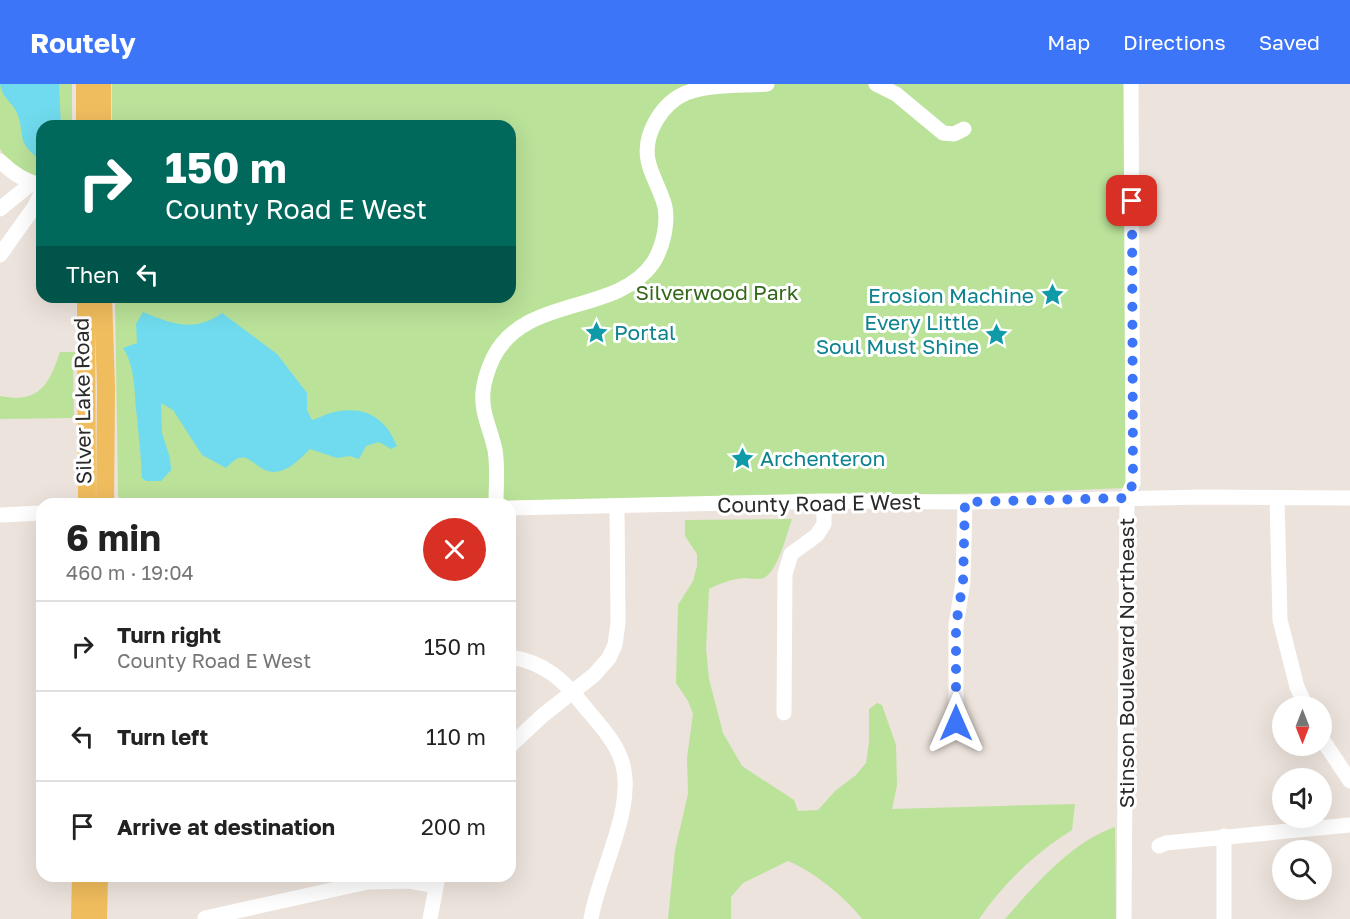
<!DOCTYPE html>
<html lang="en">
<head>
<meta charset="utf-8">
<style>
  :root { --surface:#fff; --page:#f2f2f2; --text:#222; --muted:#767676; --line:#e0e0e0; --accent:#3d75f9 }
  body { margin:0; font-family:"Golos Text",sans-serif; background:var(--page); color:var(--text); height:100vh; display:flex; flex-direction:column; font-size:22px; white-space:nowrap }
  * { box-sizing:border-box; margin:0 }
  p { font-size:20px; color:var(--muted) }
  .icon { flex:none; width:33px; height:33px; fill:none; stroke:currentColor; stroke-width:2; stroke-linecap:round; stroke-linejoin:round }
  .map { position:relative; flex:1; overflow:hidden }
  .details { position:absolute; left:36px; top:414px; width:480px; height:384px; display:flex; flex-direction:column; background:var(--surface); border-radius:18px; box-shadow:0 6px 24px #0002 }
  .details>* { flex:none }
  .banner { position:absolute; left:36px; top:36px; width:480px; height:183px; border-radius:18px; box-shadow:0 6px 24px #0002; background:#00695c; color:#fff; overflow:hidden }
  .needle { width:39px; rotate:180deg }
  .tools { position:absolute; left:1272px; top:612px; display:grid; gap:12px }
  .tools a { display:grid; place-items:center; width:60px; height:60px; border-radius:50%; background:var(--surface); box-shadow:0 6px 24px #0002; font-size:30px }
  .pin { position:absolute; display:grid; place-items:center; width:51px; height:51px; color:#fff; margin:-26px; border-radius:12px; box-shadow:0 3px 9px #0006 }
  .me { position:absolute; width:66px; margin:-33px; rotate:0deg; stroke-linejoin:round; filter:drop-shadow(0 0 4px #0008) }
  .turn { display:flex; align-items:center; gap:21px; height:126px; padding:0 30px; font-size:27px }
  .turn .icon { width:78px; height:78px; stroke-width:2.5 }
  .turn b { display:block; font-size:42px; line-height:51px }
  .then { display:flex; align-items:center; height:57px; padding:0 30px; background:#0003; gap:12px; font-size:22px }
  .round { display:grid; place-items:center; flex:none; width:63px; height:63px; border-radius:32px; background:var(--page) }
  .headline { display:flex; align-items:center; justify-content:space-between; height:102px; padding:0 30px }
  h1 { font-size:36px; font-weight:700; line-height:45px }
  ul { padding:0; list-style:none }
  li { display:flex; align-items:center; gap:18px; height:90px; padding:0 30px; border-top:2px solid var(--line) }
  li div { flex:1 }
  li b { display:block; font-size:22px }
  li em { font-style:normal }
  header { display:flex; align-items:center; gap:36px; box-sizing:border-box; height:84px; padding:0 30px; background:var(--accent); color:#fff }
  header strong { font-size:28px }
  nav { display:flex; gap:33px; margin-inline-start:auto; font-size:21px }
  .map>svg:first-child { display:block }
  .green { fill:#bae299 }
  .water { fill:#70dbee }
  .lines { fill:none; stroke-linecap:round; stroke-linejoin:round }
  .minor { stroke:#fff; stroke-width:15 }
  .major { stroke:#f0bd5e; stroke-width:18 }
  .route { stroke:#3d75f9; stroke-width:10; stroke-dasharray:0 18 }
  .labels { text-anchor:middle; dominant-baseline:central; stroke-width:6; stroke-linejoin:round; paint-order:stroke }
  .park-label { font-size:21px; fill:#33671a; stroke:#fff }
  .culture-label { font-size:21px; fill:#0d838f; stroke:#fff; text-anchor:end }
  .street-label { font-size:21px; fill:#2a2a2a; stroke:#fff }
</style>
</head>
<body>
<header>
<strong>Routely</strong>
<nav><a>Map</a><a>Directions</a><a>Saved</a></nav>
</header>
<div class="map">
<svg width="1350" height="835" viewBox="0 0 1350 835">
  <rect width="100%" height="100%" fill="#ece3dc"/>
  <!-- green -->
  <path class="green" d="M0,0H72V42H42V96C25,89 9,81 0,65Z
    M112,0H1125L1126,404L996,409L754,414L226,420L122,418L119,416L118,409L115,213H510V42H112Z
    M60,268H75L73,283L74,334L0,335V312C39,320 49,301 60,268Z
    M792,435C787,449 778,487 764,494C758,496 751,494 745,494C732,495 720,499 709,505L706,565L709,595L723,649L742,682L794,716L798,727L818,726L835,707L856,691L866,679L869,659V625L877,619L882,621L896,661L897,701L892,725L1075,720L1072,746C1036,768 1003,800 979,835H862C845,813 813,787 788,777L743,799L731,813V835H668L675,766L688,710L687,674L693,630L688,617L676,599L678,521L693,497L697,482V470L685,452V436Z
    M1115,743L1116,835H1005C1035,801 1071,758 1115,743Z"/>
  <!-- water -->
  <path class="water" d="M0,0H59L61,42H42V74L39,75C15,56 26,52 17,29C12,17 3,16 0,0Z
    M143,228C172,240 194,249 222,229L277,270L307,309V326L312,336C319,334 326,330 334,328C365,321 386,334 397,362L391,365L379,358L366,362L359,375L350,372L337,374L310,365C301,374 289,387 275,388C252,388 249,358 226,384L202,371L173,326L161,319L162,349L170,374L171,386L161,397H146L142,394C141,373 139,354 137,333C134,310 136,284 123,264L137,259L136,240Z"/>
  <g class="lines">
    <!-- minor -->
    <path class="minor" d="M876,0L896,10L943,49L954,50L964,45
      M0,77C12,89 25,98 42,101
      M0,125L32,99
      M0,171L35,122L42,107
      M1277,414L1280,536L1297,603L1306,622
      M496,420C496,402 498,383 495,366C491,346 481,329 483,308C484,296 488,285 493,274C525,210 616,232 653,179C663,163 668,141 665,123C661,106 651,92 648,76C643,50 662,19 686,9C710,0 741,2 767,0
      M510,424L824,417L965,418L1204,413L1350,414
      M0,431L42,429
      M510,573C544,578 564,596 584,622C597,638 614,655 621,675C638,721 599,786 591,835
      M784,629L785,490L791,470L817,451L824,440V417
      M956,639V541L963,498L965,418
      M1322,655L1350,697
      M510,662L542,632L594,591L609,574L615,561L618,539L617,423
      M1159,762L1166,759L1350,741
      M205,834L368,798L408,797L435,802
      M430,835L438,792
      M1124,835L1127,414L1133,399L1131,0
      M1224,835V752"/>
    <!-- major -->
    <path class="major" d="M85,0V42
      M102,42V0
      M86,213L87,420
      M103,213L106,303L105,420
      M80,835L81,792
      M98,835L99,792"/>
  </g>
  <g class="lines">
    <!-- route -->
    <path class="route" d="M956,639V541L963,498L965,418L1127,414L1133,399L1132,117"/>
  </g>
  <!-- icons -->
  <defs>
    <symbol id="sight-bare" viewBox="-9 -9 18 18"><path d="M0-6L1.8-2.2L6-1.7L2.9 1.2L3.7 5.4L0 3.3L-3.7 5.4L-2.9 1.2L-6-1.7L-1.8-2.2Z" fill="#0f9aa8" stroke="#fff" stroke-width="2.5" paint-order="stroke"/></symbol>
  </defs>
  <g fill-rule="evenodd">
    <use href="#sight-bare" x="1036" y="194" width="33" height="33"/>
    <use href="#sight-bare" x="580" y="232" width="33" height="33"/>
    <use href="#sight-bare" x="980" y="234" width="33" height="33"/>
    <use href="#sight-bare" x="726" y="358" width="33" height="33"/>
  </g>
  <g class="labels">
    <!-- park labels -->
    <g class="park-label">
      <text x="717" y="208">Silverwood Park</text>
    </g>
    <!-- culture labels -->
    <g class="culture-label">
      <text x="1034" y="211">Erosion Machine</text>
      <text x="979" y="238">Every Little<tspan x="979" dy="24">Soul Must Shine</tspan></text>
      <text x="614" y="248" text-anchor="start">Portal</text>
      <text x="760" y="374" text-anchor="start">Archenteron</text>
    </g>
    <!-- street labels -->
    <g class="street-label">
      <text transform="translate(82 317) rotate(-91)">Silver Lake Road</text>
      <text transform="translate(819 419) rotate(-1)">County Road E West</text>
      <text transform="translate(1126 579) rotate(-90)">Stinson Boulevard Northeast</text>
    </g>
  </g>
</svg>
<div class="tools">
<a><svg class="needle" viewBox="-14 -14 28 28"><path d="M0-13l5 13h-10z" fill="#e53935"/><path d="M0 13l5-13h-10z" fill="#767676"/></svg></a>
<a><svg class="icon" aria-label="sound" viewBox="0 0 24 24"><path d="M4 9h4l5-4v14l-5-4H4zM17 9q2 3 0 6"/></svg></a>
<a><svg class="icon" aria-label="search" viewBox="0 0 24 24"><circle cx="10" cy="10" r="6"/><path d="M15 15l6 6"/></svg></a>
</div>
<div class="pin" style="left:1132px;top:117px;background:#d93025"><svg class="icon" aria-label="arrive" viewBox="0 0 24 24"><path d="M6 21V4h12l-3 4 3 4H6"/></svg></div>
<svg class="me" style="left:956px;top:639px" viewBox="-20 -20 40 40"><path d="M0-17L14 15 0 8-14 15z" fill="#3d75f9" stroke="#fff" stroke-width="4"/></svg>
<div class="banner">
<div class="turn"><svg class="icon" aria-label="right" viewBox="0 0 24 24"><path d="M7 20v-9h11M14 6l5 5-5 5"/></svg><div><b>150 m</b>County Road E West</div></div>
<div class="then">Then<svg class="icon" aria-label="left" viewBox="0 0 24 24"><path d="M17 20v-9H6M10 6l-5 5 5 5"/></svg></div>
</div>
<section class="details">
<div class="headline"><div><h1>6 min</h1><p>460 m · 19:04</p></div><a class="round" style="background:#d93025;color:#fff"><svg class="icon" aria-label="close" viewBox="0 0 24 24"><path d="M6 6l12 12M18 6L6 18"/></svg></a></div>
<ul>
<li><svg class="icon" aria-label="right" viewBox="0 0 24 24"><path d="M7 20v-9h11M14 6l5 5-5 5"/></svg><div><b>Turn right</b><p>County Road E West</p></div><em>150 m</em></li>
<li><svg class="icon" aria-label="left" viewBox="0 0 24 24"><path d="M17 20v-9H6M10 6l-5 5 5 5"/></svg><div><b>Turn left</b></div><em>110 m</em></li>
<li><svg class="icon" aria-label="arrive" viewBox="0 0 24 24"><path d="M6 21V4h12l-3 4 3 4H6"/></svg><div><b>Arrive at destination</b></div><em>200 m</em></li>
</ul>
</section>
</div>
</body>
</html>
